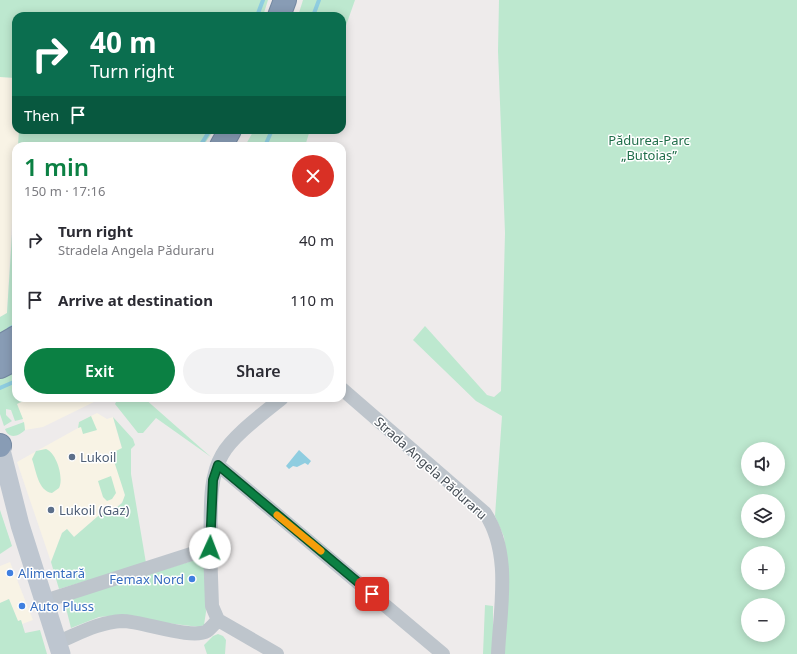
<!DOCTYPE html>
<html lang="en">
<head>
<meta charset="utf-8">
<style>
  :root { --surface:#fff; --page:#f2f2f3; --text:#2b2b33; --muted:#7c7c81; --accent:#0b8043 }
  body { margin:0; font-family:"Noto Sans",sans-serif; background:var(--page); color:var(--text); height:100vh; display:flex; flex-direction:column; font-size:15px; white-space:nowrap }
  * { box-sizing:border-box; margin:0 }
  p { font-size:13px; color:var(--muted) }
  .icon { flex:none; width:22px; height:22px; fill:none; stroke:currentColor; stroke-width:2; stroke-linecap:round; stroke-linejoin:round }
  .map { position:relative; flex:1; overflow:hidden }
  .sheet { position:absolute; left:12px; top:142px; width:334px; height:260px; display:flex; flex-direction:column; background:var(--surface); border-radius:12px; box-shadow:0 2px 10px #0003 }
  .sheet>* { flex:none }
  .guide { position:absolute; left:12px; top:12px; width:334px; height:122px; border-radius:12px; box-shadow:0 2px 10px #0003; background:#0b6e4f; color:#fff; overflow:hidden }
  .fabs { position:absolute; left:741px; top:442px; display:grid; gap:8px }
  .fabs a { display:grid; place-items:center; width:44px; height:44px; border-radius:50%; background:var(--surface); box-shadow:0 2px 10px #0003; font-size:20px }
  .pin { position:absolute; display:grid; place-items:center; width:34px; height:34px; color:#fff; margin:-17px; border-radius:8px; box-shadow:0 2px 6px #0006 }
  .me { position:absolute; width:44px; margin:-22px; rotate:2deg; stroke-linejoin:round; filter:drop-shadow(0 0 3px #0008) }
  .turn { display:flex; align-items:center; gap:14px; height:84px; padding:0 12px; font-size:18px }
  .turn .icon { width:52px; height:52px; stroke-width:2.5 }
  .turn b { display:block; font-size:28px; line-height:34px }
  .then { display:flex; align-items:center; height:38px; padding:0 12px; background:#0003; gap:8px; font-size:15px }
  .round { display:grid; place-items:center; flex:none; width:42px; height:42px; border-radius:21px; background:var(--page) }
  .headline { display:flex; align-items:center; justify-content:space-between; height:68px; padding:0 12px }
  h1 { font-size:24px; font-weight:600; line-height:30px; color:var(--accent) }
  .primary-button { display:flex; gap:8px; margin-top:auto; padding:8px 12px }
  .primary-button a { flex:1; height:46px; border-radius:24px; background:var(--accent); color:#fff; font-size:16px; font-weight:600; line-height:46px; text-align:center }
  .primary-button a+a { background:var(--page); color:var(--text) }
  ul { padding:0; list-style:none }
  li { display:flex; align-items:center; gap:12px; height:60px; padding:0 12px }
  li div { flex:1 }
  li b { display:block; font-size:15px }
  li em { font-style:normal }
  .map>svg:first-child { display:block }
  .commercial { fill:#f8f3e5 }
  .green { fill:#bde8cf; fill-rule:evenodd }
  .water { fill:#8fcde0 }
  .lines { fill:none; stroke-linecap:round; stroke-linejoin:round }
  .stream { stroke:#8fcde0; stroke-width:4 }
  .highway-casing { stroke:#7488a1; stroke-width:24 }
  .street { stroke:#bec5cc; stroke-width:14 }
  .secondary { stroke:#bec6d0; stroke-width:19 }
  .highway { stroke:#889cb5; stroke-width:22 }
  .route-casing { stroke:#07532c; stroke-width:10 }
  .route { stroke:#0b8043; stroke-width:7 }
  .slow { stroke:#f59e0b; stroke-width:7 }
  .service-dot { fill:#5c6f8a; stroke:#fff; stroke-width:1.5 }
  .shop-dot { fill:#3f7fe0; stroke:#fff; stroke-width:1.5 }
  .labels { text-anchor:middle; dominant-baseline:central; stroke-width:3; stroke-linejoin:round; paint-order:stroke }
  .park-label { font-size:13px; fill:#206e4a; stroke:#fff }
  .service-label { font-size:13px; fill:#4e5e75; stroke:#fff; text-anchor:start }
  .street-label { font-size:13px; fill:#464e56; stroke:#fff }
  .shop-label { font-size:13px; fill:#366cbe; stroke:#fff; text-anchor:start }
</style>
</head>
<body>
<div class="map">
<svg width="797" height="654" viewBox="0 0 797 654">
  <rect width="100%" height="100%" fill="#eeebeb"/>
  <!-- commercial -->
  <path class="commercial" d="M0,77L16,78V130H19L18,146H16L7,313L0,317Z
    M29,398H102L43,427L25,430V426L17,404Z
    M97,413L107,419L113,417L122,449L114,452L125,496L124,500L116,508L105,510L74,537L67,529L62,533L51,562L17,462L78,428L79,422Z
    M10,562L33,620L22,624L21,620L18,621L9,599L0,603V566Z"/>
  <!-- green -->
  <path class="green" d="M0,0H268L263,16H16V78L0,77Z
    M303,0H355L342,37V16H298Z
    M499,0H797V654H504L506,558L504,537L495,516L502,416L476,401L413,340L425,326L487,395L494,397L501,391L505,233L498,51ZM748,449H778V479H748ZM748,501H778V531H748ZM748,553H778V583H748ZM748,605H778V635H748Z
    M19,130H214L203,146H18Z
    M254,130H310L305,146H245Z
    M16,171V329L0,338V317L7,313Z
    M16,369V398H29L17,404L23,419L15,421L11,410L6,409V415L12,421L4,426L0,414V378Z
    M118,398H144L211,457L156,418L143,433H138L115,404Z
    M91,416L97,430L83,434L81,427L78,428L79,422Z
    M113,417L133,439L135,445L131,449V474L146,563L59,589L51,562L62,533L67,529L74,537L105,510L116,508L122,503L125,495L112,455L114,452L122,448Z
    M24,422L25,430C19,436 9,440 5,429Z
    M46,449C57,453 64,479 59,488L52,493C38,491 36,470 32,459L36,451Z
    M111,476L116,493L112,499L107,501L103,497L98,481Z
    M0,510L12,546L0,554Z
    M195,560L205,565L206,612L204,625L199,627L110,616L99,617L71,628L64,600Z
    M9,599L18,621L21,620L25,633L40,630L47,654H0V603Z
    M485,605L493,606V654H483Z
    M218,634L223,636L226,640L225,654H207L204,645L213,636Z"/>
  <!-- water -->
  <path class="water" d="M299,450L311,461L308,465L305,463L297,467L293,466L289,469L286,466Z"/>
  <g class="lines">
    <!-- stream -->
    <path class="stream" d="M257,16L263,0
      M313,16L319,0
      M200,146L210,130
      M265,146L272,130
      M9,329L16,325
      M0,388L16,381"/>
    <defs>
      <path id="highway" d="M279,16L285,0
        M221,146L230,130
        M0,346L16,337
        M0,367L16,359
        M0,445V446"/>
    </defs>
    <!-- highway casing -->
    <use href="#highway" class="highway-casing"/>
    <!-- street -->
    <path class="street" d="M342,389L485,513C512,554 500,608 498,654
      M218,465L443,654
      M210,548L212,606L218,620L277,654
      M45,601L210,548C212,518 207,481 222,455C232,436 265,412 282,398
      M58,642C78,634 99,622 122,621C142,621 192,640 207,631C211,628 214,624 218,620"/>
    <!-- secondary -->
    <path class="secondary" d="M0,446L20,525L61,654"/>
    <!-- highway -->
    <use href="#highway" class="highway"/>
  </g>
  <g class="lines">
    <defs>
      <path id="route" d="M210,548L213,480L218,465L372,594"/>
    </defs>
    <!-- route casing -->
    <use href="#route" class="route-casing"/>
    <!-- route -->
    <use href="#route" class="route"/>
    <!-- slow -->
    <path class="slow" d="M277,515L321,551"/>
  </g>
  <!-- markers -->
  <g class="service-dot">
    <circle cx="72" cy="457" r="4"/>
    <circle cx="51" cy="510" r="4"/>
  </g>
  <g class="shop-dot">
    <circle cx="10" cy="573" r="4"/>
    <circle cx="192" cy="579" r="4"/>
    <circle cx="22" cy="606" r="4"/>
  </g>
  <g class="labels">
    <!-- park labels -->
    <g class="park-label">
      <text x="649" y="140">Pădurea-Parc<tspan x="649" dy="15">„Butoiaș”</tspan></text>
    </g>
    <!-- service labels -->
    <g class="service-label">
      <text x="80" y="457">Lukoil</text>
      <text x="59" y="510">Lukoil (Gaz)</text>
    </g>
    <!-- street labels -->
    <g class="street-label">
      <text transform="translate(431 468) rotate(42)">Strada Angela Păduraru</text>
    </g>
    <!-- shop labels -->
    <g class="shop-label">
      <text x="18" y="573">Alimentară</text>
      <text x="184" y="579" text-anchor="end">Femax Nord</text>
      <text x="30" y="606">Auto Pluss</text>
    </g>
  </g>
</svg>
<div class="fabs">
<a><svg class="icon" aria-label="sound" viewBox="0 0 24 24"><path d="M4 9h4l5-4v14l-5-4H4zM17 9q2 3 0 6"/></svg></a>
<a><svg class="icon" aria-label="layers" viewBox="0 0 24 24"><path d="M12 4l9 5-9 5-9-5zM3 14l9 5 9-5"/></svg></a>
<a>+</a>
<a>−</a>
</div>
<div class="pin" style="left:372px;top:594px;background:#d93025"><svg class="icon" aria-label="arrive" viewBox="0 0 24 24"><path d="M6 21V4h12l-3 4 3 4H6"/></svg></div>
<svg class="me" style="left:210px;top:548px" viewBox="-20 -20 40 40"><circle r="19" fill="#fff"/><path d="M0-13L10 11 0 6-10 11z" fill="#0b8043"/></svg>
<div class="guide">
<div class="turn"><svg class="icon" aria-label="right" viewBox="0 0 24 24"><path d="M7 20v-9h11M14 6l5 5-5 5"/></svg><div><b>40 m</b>Turn right</div></div>
<div class="then">Then<svg class="icon" aria-label="arrive" viewBox="0 0 24 24"><path d="M6 21V4h12l-3 4 3 4H6"/></svg></div>
</div>
<section class="sheet">
<div class="headline"><div><h1>1 min</h1><p>150 m · 17:16</p></div><a class="round" style="background:#d93025;color:#fff"><svg class="icon" aria-label="close" viewBox="0 0 24 24"><path d="M6 6l12 12M18 6L6 18"/></svg></a></div>
<ul>
<li><svg class="icon" aria-label="right" viewBox="0 0 24 24"><path d="M7 20v-9h11M14 6l5 5-5 5"/></svg><div><b>Turn right</b><p>Stradela Angela Păduraru</p></div><em>40 m</em></li>
<li><svg class="icon" aria-label="arrive" viewBox="0 0 24 24"><path d="M6 21V4h12l-3 4 3 4H6"/></svg><div><b>Arrive at destination</b></div><em>110 m</em></li>
</ul>
<div class="primary-button"><a>Exit</a><a>Share</a></div>
</section>
</div>
</body>
</html>
